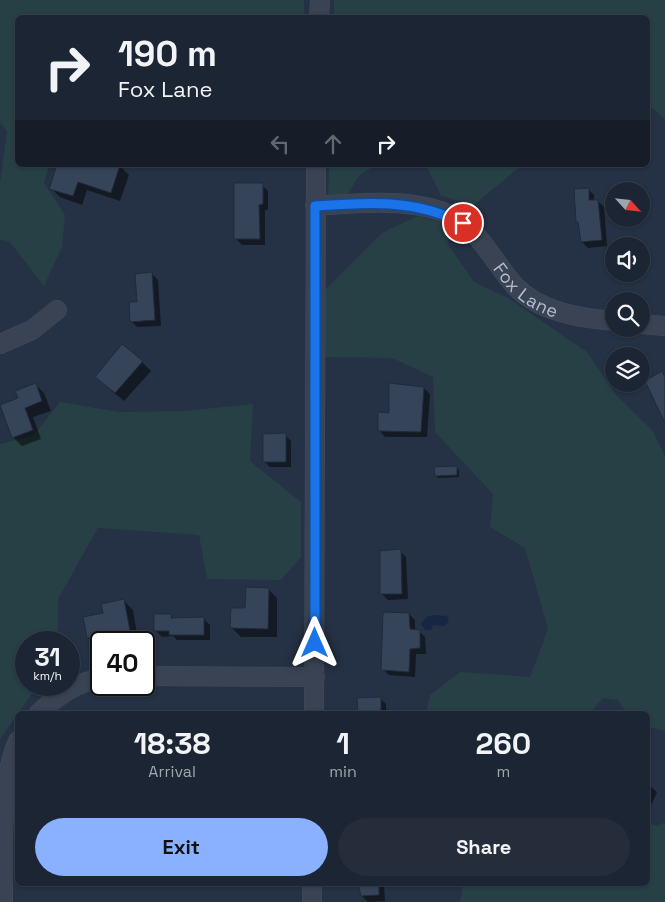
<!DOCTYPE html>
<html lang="en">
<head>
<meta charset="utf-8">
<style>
  :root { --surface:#1c2533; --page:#252d3b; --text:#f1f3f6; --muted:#a0a5ac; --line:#3a424e; --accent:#8ab1ff }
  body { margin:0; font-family:"Space Grotesk",sans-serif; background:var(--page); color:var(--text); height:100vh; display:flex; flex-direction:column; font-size:19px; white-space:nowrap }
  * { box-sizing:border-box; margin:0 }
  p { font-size:16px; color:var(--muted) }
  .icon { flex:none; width:28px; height:28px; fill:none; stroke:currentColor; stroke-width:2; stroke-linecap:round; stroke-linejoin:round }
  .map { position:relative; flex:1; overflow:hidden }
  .side { position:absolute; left:15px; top:711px; width:635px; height:175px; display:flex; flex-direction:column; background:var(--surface); border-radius:8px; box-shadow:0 1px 4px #0004,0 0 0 1px var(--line) }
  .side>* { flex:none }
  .hud { position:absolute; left:15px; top:15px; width:635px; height:152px; border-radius:8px; box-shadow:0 1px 4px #0004,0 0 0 1px var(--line); background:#1c2533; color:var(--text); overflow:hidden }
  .needle { width:32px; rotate:117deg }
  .tools { position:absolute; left:605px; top:182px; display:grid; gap:10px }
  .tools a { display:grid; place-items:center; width:45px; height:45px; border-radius:50%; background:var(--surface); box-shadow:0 1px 4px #0004,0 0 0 1px var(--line); font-size:25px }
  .speed { position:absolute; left:15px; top:631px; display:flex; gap:10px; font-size:25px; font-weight:700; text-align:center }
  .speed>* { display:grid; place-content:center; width:65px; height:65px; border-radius:50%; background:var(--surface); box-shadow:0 1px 4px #0004,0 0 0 1px var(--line); line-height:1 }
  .speed small { font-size:12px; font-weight:400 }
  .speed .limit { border:2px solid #111; border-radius:8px; background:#fff; color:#111 }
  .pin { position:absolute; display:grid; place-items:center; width:42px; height:42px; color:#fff; margin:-21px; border:2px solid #fff; border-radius:50%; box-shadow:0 1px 5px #0007 }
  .me { position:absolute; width:55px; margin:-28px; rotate:0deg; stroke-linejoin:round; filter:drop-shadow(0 0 4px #0008) }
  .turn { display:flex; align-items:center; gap:18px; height:105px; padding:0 20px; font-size:22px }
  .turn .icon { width:65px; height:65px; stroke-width:2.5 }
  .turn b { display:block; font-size:35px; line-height:42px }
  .lanes { display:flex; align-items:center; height:48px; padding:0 20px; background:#0003; justify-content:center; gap:25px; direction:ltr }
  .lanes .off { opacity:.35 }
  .eta { display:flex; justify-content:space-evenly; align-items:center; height:85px; text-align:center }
  .eta b { font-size:30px; font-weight:600; line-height:35px }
  .button { display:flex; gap:10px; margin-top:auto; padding:10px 20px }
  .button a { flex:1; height:58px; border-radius:30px; background:var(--accent); color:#111; font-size:20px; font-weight:600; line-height:58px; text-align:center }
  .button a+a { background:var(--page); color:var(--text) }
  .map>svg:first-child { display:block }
  .green { fill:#274045 }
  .water { fill:#162743 }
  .shadow { fill:#0007 }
  .building { fill:#36445a; stroke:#202a3b }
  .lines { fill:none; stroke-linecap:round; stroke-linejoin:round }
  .minor-casing { stroke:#434c5d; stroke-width:20 }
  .minor { stroke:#394353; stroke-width:19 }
  .route-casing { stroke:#114b97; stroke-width:12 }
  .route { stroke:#1a73e8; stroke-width:9 }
  .labels { text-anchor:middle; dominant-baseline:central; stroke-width:5; stroke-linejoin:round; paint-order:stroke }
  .street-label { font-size:18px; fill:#b6becd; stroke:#1e2839 }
</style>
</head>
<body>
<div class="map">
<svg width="665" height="902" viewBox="0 0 665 902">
  <rect width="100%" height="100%" fill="#253144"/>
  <!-- green -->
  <path class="green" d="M0,0H304V17L18,18V165H49L44,183L65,215L62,247L44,286L9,241L0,240V183L7,131L0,123Z
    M334,0H665V119L652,108L648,109V18L334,17Z
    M329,165H375L359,176L346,197L328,199Z
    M426,165H522L474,205L441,196Z
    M417,216L458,227L447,243L474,282L508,298L587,352L616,395L653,431L665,456V731L648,727V714H627L618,700L603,698L589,714H426L430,695L460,672L530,677L548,629L525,548L490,527L493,494L435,432L433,377L392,358L323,357L325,290L382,233Z
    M60,402L119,412L185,411L253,404L250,461L301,502V557L281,580L207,579L199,535L98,528L58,599V642H26V685H38L0,739V444L33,436Z
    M665,822V902H460L463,884H648V823L657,826Z"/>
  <!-- water -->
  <path class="water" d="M433,615L447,616L449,622L444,626L433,625L431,630H425L421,624L426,617Z"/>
  <!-- shadow -->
  <path class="shadow" d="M58,165L120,166L129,175L120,201L87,190L82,205L60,197L51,188Z
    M262,185L268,191V210H265V245H242L236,239Z
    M588,189L594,195V201H598L604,207L607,246L588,248L582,242L578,222Z
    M152,274L158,280L161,326L137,327L131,321Z
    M142,362L151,371L124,401L106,386Z
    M35,384L44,393L51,411L33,417L41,439L22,446L13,437L19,399Z
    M424,388L430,394L427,437H385L379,430L390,414Z
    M285,435L291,441V467H270L264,461Z
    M456,467L459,470V477L438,478L436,475Z
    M400,551L406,557L408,599L388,600L382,594Z
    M268,589L277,598V637H241L232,628Z
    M124,601L133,610L138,640L101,642V646L97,647L88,638L104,614Z
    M409,614L415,620V631H419L425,637L426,654H416L415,677L389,675L383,669Z
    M170,615L174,619H204L210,625V640H177L173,636L162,637L156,631Z
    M380,698L386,704V714H359Z
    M648,784L657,792L648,812Z
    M360,884H396L384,885L385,901L368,902L362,896Z"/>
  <!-- building -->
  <path class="building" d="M57,165H120L111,193L78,182L73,196L49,189Z
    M234,183H263V204L259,205L260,239H234Z
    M589,188V200H598L602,240L581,242L578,222H576L574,189Z
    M152,272L155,320L130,322L129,302H137L135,274Z
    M122,344L143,361L115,393L95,377Z
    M662,371L665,377V423L645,381Z
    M36,383L42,401L25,408L33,430L12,438L0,405L18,398L15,391Z
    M389,383L424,387L421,432L378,431V412L389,413Z
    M286,433V462H263V434Z
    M457,466V475L435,476L434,467Z
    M401,549L402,594H380V551Z
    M246,587L269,588L268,629L230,628L231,608H245Z
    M124,599L130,631L87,638L83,617L103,613L101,604Z
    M383,612L409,613L410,629L420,630V648L410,649L409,672L381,670Z
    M154,614H171V618L204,617V635H169V631H154Z
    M381,697V714H358L357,698Z
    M358,884H379V895L361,896Z"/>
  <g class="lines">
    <defs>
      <g id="minor">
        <path d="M319,18L320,0"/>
        <path id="s1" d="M315,206C357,203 429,195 464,224C485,241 497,266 515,286C540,312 579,318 614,321"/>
        <path d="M641,324L665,326"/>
        <path d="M0,344L32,330L57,310"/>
        <path d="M144,676L315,677"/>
        <path d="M38,714C56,697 76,681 101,679"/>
        <path d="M314,714L316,165"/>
        <path d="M3,902C3,857 0,779 18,741"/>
        <path d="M312,902V884"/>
      </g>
    </defs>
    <!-- minor casing -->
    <use href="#minor" class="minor-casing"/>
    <!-- minor -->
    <use href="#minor" class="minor"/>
  </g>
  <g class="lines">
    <defs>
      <path id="route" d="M315,643V206C369,202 413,199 463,223"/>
    </defs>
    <!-- route casing -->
    <use href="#route" class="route-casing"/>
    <!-- route -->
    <use href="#route" class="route"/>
  </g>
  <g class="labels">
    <!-- street labels -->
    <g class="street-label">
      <text stroke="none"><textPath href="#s1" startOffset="245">Fox Lane</textPath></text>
    </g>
  </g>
</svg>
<div class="tools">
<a><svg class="needle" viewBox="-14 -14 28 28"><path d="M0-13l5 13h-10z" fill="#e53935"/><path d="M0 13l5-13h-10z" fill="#a0a5ac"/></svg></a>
<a><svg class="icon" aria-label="sound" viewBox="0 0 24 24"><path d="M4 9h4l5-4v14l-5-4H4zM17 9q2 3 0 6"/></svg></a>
<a><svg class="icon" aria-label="search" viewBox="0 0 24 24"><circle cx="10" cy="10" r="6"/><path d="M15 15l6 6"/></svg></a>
<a><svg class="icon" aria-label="layers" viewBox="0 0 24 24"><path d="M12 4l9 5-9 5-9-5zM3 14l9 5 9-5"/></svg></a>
</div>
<div class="speed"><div>31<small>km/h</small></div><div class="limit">40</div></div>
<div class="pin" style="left:463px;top:223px;background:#d93025"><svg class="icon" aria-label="arrive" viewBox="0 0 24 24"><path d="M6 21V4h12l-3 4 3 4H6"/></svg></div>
<svg class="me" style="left:315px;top:643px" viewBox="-20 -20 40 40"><path d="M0-17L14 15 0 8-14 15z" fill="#1a73e8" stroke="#fff" stroke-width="4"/></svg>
<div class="hud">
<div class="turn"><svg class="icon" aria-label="right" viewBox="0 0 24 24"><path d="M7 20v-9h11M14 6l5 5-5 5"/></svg><div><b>190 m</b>Fox Lane</div></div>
<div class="lanes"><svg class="icon off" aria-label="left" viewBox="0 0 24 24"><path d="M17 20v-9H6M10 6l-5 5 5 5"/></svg><svg class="icon off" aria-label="ahead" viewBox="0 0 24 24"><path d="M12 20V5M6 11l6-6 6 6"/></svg><svg class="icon" aria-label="right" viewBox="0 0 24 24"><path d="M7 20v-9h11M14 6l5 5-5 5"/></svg></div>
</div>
<section class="side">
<div class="eta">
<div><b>18:38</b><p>Arrival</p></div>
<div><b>1</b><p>min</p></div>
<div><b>260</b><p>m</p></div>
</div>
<div class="button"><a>Exit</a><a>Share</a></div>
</section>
</div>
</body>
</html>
